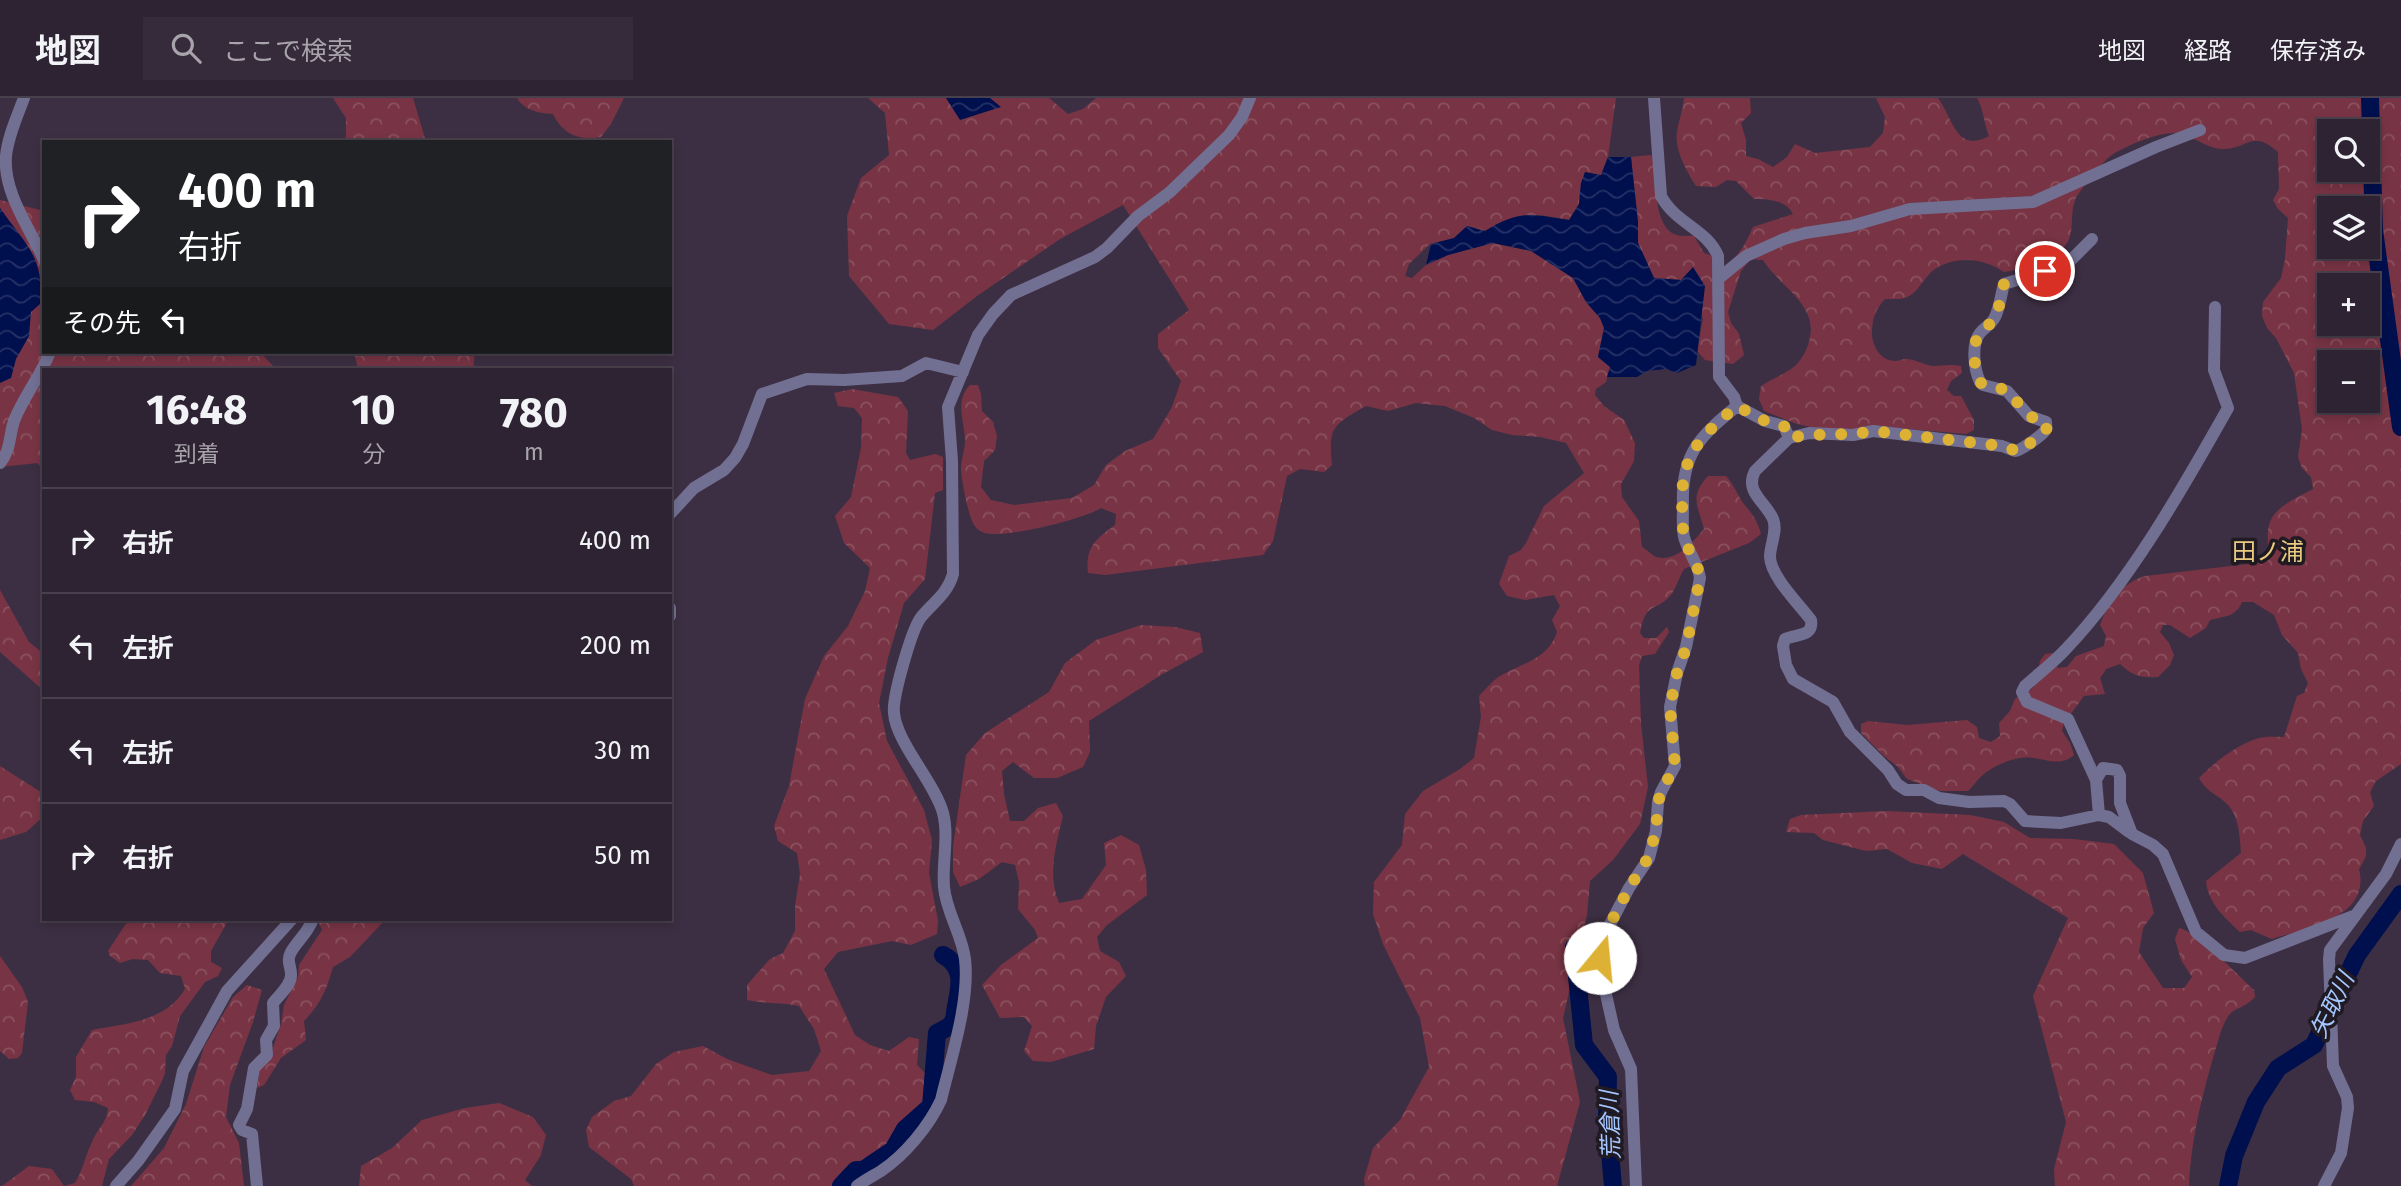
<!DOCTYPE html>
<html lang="ja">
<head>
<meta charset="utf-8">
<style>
  :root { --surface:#2e2332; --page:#362b3a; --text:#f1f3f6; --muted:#a7a4ac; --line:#49404d }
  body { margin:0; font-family:"Fira Sans","Noto Sans JP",sans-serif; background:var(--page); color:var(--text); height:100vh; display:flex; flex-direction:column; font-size:26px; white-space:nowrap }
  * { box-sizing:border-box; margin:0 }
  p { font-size:23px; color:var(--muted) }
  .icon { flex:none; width:38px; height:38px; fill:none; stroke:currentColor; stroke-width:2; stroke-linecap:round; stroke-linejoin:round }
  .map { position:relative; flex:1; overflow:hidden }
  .panel { position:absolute; left:42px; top:270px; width:630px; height:553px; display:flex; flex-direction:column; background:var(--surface); border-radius:0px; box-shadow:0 4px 10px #0003,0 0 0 2px var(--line) }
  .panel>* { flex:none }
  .top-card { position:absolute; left:42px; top:42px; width:630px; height:214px; border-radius:0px; box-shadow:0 4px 10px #0003,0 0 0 2px var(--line); background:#202124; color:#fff; overflow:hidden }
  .buttons { position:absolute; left:2317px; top:21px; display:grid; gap:14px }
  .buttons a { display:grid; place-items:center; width:63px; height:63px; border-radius:0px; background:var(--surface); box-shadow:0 4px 10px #0003,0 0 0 2px var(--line); font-size:35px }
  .pin { position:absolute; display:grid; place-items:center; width:60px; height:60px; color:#fff; margin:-30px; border:4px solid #fff; border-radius:50%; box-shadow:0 2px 7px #0007 }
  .me { position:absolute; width:77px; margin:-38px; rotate:17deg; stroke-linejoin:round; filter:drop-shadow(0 0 5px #0008) }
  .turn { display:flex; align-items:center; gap:24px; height:147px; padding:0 21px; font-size:32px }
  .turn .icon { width:91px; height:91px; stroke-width:2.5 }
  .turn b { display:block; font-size:49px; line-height:60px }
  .then { display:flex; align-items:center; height:66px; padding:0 21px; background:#0003; gap:14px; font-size:26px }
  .eta { display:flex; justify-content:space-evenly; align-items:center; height:119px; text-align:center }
  .eta b { font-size:42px; font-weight:700; line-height:49px }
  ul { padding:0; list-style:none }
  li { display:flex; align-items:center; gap:21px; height:105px; padding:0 21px; border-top:2px solid var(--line) }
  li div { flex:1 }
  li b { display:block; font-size:26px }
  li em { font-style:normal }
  header { display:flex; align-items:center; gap:42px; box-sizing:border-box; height:98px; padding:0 35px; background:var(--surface); border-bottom:2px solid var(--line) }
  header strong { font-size:33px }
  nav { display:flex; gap:38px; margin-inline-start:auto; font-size:24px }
  .search { width:490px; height:63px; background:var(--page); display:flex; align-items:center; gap:18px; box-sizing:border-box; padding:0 24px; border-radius:0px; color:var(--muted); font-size:26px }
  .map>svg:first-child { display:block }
  .forest { fill:url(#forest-crowns); fill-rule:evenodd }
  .water { fill:url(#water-waves) }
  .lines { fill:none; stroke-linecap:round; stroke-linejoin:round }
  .river { stroke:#000f4d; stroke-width:18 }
  .street { stroke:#727092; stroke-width:12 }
  .route { stroke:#ddb133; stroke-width:12; stroke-dasharray:0 21.6 }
  .labels { text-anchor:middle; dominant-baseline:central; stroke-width:7; stroke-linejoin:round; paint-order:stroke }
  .water-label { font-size:23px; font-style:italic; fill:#a5c6ff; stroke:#201a23 }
  .quarter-label { font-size:24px; fill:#e9cb80; stroke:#201a23 }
</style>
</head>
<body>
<header>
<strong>地図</strong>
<div class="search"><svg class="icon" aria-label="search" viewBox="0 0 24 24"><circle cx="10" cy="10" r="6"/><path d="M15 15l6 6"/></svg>ここで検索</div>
<nav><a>地図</a><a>経路</a><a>保存済み</a></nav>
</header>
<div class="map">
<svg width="2401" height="1088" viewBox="0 0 2401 1088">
  <defs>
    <pattern id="forest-crowns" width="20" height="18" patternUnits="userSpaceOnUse" patternTransform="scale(1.75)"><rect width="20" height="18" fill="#783444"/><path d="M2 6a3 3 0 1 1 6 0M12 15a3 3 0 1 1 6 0" fill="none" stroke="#8b515f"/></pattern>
    <pattern id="water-waves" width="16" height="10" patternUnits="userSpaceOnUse" patternTransform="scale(1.75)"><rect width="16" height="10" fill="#000f4d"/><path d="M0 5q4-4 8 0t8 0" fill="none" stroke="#253167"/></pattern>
  </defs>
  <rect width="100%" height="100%" fill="#3d2f43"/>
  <!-- forest -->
  <path class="forest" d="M333,0H413L426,44H340L346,41V20Z
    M517,0H624L611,26L601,39C580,43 563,37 553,16C539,15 525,13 517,0Z
    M868,0H1049L1068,16L1083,11L1096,0H1616L1608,59L1601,77L1581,85L1579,106L1569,122C1531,115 1519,113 1485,133L1467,128L1454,140L1430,146L1409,166L1405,178L1412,180L1426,167L1448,157L1493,145L1531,153L1573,180L1586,204L1600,220L1604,230L1598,259L1610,269L1606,284L1596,291L1595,297L1604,308L1624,322L1635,345L1634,363L1621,386L1622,399L1639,423L1642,449C1646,451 1652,457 1656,459C1676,465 1693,444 1704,431C1698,407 1689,399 1708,378H1726C1733,386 1736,393 1741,402C1751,416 1756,418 1761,436L1749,445L1684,471C1679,479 1676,490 1671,497C1655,515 1646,502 1640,535L1644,540H1656L1667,529L1669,534L1655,556L1642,558L1639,567L1641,626L1648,689L1640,726L1613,762L1590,783L1587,817L1563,920L1580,1004L1557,1088H1365L1364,1081L1373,1050L1400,1022L1429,969L1420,920L1383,846L1373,816L1374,784L1402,747L1405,716L1423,693L1460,671L1474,660L1481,619L1479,598C1486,591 1492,583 1500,578C1523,565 1548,561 1557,534L1552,522L1560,508L1554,497L1525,502L1507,498L1499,486L1509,458L1521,452L1526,445L1544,408L1584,375L1566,345L1540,339L1512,337L1492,332L1474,320L1445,308L1416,305L1388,313L1366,308C1333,327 1328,328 1332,367L1324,374L1300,371L1287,378L1273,443L1263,457L1105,477L1088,475C1085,449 1096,441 1115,427L1116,416L1101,410C1080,422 1016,437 992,436C985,436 978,433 974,427C968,417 961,381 961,370C961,361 965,352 965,343C965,324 954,303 970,287H978L981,296L982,313L993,324L997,338L995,352L984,363L981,389L991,402L1014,407L1072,400L1094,387L1106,367L1125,353L1153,341L1172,309L1181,283L1158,250V236L1189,212L1123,107L1060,141L977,198L933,232L889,226L849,178L847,118L861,80L889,57L885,15Z
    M1684,0H1750L1751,15L1741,25L1746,42V58L1758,61L1773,69L1787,59L1795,46L1815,55L1870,49L1883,35L1885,19L1876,0H1938C1953,20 1956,56 1989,38C1984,26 1983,9 1977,0H2401V666L2376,683L2370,694L2374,708L2363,723L2360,737C2368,753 2369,755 2359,771C2371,820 2307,830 2272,841L2251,832L2240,834C2224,819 2208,805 2206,783L2241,755C2240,739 2239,719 2228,707C2217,695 2208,696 2199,680C2214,665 2235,648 2256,641C2264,638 2275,639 2284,639L2297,598L2304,595L2308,585L2301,571L2298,555L2282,537L2274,517L2253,504H2242C2236,519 2225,518 2210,522L2206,530L2190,540L2170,527H2163L2160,534L2169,545L2174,557L2170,567L2158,579C2141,580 2133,578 2120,566L2106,571L2100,580L2105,596L2084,598L2064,625L2062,633L2070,645L2074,657C2057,672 2040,656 2020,660C2010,661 1992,669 1984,676C1978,680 1974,688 1968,693H1940L1907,681L1898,669L1884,658L1861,635V626L1868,623L1907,627L1967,622L1977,629L1979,640L1991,644L2000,638L1999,625L2010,613L2015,601L2031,592L2036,585L2040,563L2045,556L2053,555L2058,570L2067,569L2076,558L2104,548L2106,538L2100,527C2107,506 2123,484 2145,478L2266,464L2270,457C2261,415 2279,409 2313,391L2311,379L2302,370L2298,359L2302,331L2294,275L2276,240L2267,230L2262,218L2263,204L2281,180L2285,161L2288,120L2278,111L2273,102L2279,91L2278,54C2252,31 2249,50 2224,51C2207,52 2191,35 2174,35C2158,34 2122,49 2109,59C2104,63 2078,95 2076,100C2068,117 2077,137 2063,150C2047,165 2024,171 2004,174C1985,160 1956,157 1935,171C1926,177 1921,189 1912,196C1905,202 1895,201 1885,201C1875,212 1872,221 1872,236C1872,248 1881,263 1895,263C1898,263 1902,261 1906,261C1915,261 1924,267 1933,268C1943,268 1950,266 1961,268L1962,275L1951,283L1947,292L1954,298H1961L1974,322V332L1966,336L1873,328L1852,332L1816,330L1797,326L1764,313L1759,301L1761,288C1772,281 1785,276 1795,268C1803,260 1808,250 1810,239C1817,206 1778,187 1763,162L1751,161L1741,173L1728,214L1731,225L1739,236L1744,257L1733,266L1705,262L1697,253L1703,221L1681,182L1654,180L1638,145V124L1631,59L1651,57L1655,62C1656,82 1653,131 1677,137C1682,139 1689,137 1694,138L1704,155L1712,158L1723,170C1739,158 1745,147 1753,129L1793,116C1786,102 1768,101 1754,101L1736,83L1727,82L1716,89L1696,88C1687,74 1674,51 1677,34C1679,22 1683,12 1684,0ZM2329,33H2368V72H2329ZM2329,110H2368V149H2329ZM2329,187H2368V226H2329ZM2329,264H2368V303H2329Z
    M0,102L44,113V254H260L276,271H44V372L37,365L0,369Z
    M350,254H475L473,271L430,269L426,271H358L355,258Z
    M852,291L898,299L908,313L906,355L910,362L935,356L943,359V392L935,395L925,481L904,505L888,560L879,605L887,643L924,712L932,742L929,775L938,823L937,836L911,847L892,843L838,854L824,871L855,937L870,947L889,953L909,939L919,941L917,967L930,980L922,1008L902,1026L890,1047L864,1067L843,1072L833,1088H634L631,1081L589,1049L586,1032L592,1019L614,1003L631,998L656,966L674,954L703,948L727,961L772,977L809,973L821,953L814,931L799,908C781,904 765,906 747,902V887L770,861L783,855L795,833V808L800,776L797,755L778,743L774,728L789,688L805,601L824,558L848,528L865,493L870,470L844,445L835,418L851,399L861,350L862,320L854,310L838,308L834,295Z
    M0,492L29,544L44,556V593L0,554Z
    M1141,527L1175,529L1200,535L1203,554L1161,577L1089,623L1090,654L1083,669L1057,680H1034L1013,664L1002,673L1004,696L1010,723H1024L1038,710L1056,705L1063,718C1056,747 1047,777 1059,805L1082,801L1106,767L1104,745L1121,737L1139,747L1146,772L1147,797L1107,827L1097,839L1100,853L1119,864L1126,878L1106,899L1096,928L1094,951L1051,964L1033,963L1024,953L1032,928L1024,919L1000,920L982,887L1001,867L1038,840L1035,832L1018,811L1019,784L1015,767L1002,764L979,781L960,789L953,774V748L966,657L985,635L1049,594L1065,565L1096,542Z
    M0,668L44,696V718L26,734L0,742Z
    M1886,713L1970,717L2004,724L2030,740L2074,741L2114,746L2143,775L2154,815L2143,830L2139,854L2163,890H2184L2192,879L2181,862L2175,841L2179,830C2197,833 2238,878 2254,892L2255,899C2237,917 2232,904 2221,933C2206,983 2191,1035 2189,1088H2055L2054,1071L2066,1024L2033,898L2068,820L1963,756L1942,771L1912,765L1887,751L1866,753L1823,742L1814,735L1786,734L1790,721L1801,717Z
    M129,821H229L211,853V864L222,870L218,878L205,884L180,918L172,948L166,957L165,975L162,983L145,1017L132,1037L109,1061L102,1088H2L29,1068L52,1071L64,1088L75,1085C83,1072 85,1058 92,1044C98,1029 106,1027 108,1010L94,1004L75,1002L70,992L76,979V959L92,932C127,925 165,924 185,891L181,878L160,875L148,862L133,861L120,865L110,858L108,853Z
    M317,821H386L350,859L333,869C327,891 320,907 304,923L306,942L281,960L264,987L257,990L260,969L270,959L281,926L284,907L298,879L299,867L322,832Z
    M0,858L22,889L28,904L22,955L18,960L9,961L0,953Z
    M247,887L262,892L253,924L230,987L226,1019L239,1045L244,1088H131L164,1050L186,1006L204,949L233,899Z
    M499,1005L533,1019L546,1037L541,1057L525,1082L532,1088H359L361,1068L392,1050L422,1022L465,1010Z"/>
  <!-- water -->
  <path class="water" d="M946,0H990L1001,9L960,22Z
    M1608,59H1631L1638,124V145L1654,180L1681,182L1693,169L1705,188L1696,267L1677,275L1666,271L1647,273L1637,279H1607L1610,269L1598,259L1604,230L1600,220L1586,204L1573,180L1531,153L1493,145L1448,157L1426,167L1431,146L1454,140L1467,128L1485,133C1520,112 1531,116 1569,122L1579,106L1581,85L1585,74L1601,77Z
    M0,110C25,146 45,159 40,206L31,214L29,238L16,261L11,280L0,285Z"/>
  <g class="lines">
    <!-- river -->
    <path class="river" d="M2370,0L2374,132L2401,329
      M1574,849L1584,947L1608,979L1607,1020L1613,1088
      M841,1088L856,1072H863L893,1052L905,1031L931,1008L937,935C942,932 949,930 952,925C955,921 955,914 956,908C960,888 965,869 943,857
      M2228,1088L2234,1058L2256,1004L2278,970L2314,947L2357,857L2401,796"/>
    <!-- street -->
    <path class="street" d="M24,0C17,19 8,38 6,58C3,95 30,130 44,162
      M1654,0L1661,98C1676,126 1707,131 1718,158L1719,279L1734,299L1737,308L1765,323L1784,328L1789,340
      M2092,141L2066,167L2004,186C2001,196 2000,209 1995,219C1992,226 1985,229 1980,235C1971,246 1974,271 1980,284L1983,287L2007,293L2029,318L2046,324C2046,329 2048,331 2043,335C2039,339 2020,353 2015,353L2002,348L1873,333L1853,337L1809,335L1789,340L1755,373C1744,394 1766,404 1773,421C1778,433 1770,446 1770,459C1771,479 1799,506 1811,522C1814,539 1796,536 1785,541L1783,548L1786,567L1793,581L1833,604L1850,634L1888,672L1897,686L1906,692H1924L1939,700L1969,704L2004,703L2010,706L2025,723L2061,725L2099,717L2096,682L2068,621L2027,604L2022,594L2025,588C2038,576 2053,565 2065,552C2129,485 2183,390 2228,310L2214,272L2215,209
      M1718,181L1746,158L1784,141L1805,135L1851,128L1910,111L2033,104L2156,49L2200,32
      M0,365C11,352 9,338 14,323C23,299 41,278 50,254
      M670,416L694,390L724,372L735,360L743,346L762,296L807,281L844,282L902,278L926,265L963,274
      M670,510V518
      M2096,682L2103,670L2117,672L2120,678V705L2132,736L2153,747L2163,756L2196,834L2224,857L2245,860L2353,818
      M2099,717L2109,719L2129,734
      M116,1088L138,1063L175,1011L183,973L227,893L292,821
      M257,1088L252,1036L242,1032L239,1027L247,1011L254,970L267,957L266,942L274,928L273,905C279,897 292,887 291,876C291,868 286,863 291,854C298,842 307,836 313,821
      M857,1088C865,1082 873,1078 881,1073C905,1057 929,1028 941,1002C951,960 970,903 965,861C962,836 946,814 944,789C942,765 949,738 943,715C935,685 896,644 894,615C892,600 912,529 922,518C934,504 948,495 953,476L952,363L948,309L978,237L993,216L1011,197L1095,159L1107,150L1138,118L1170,94L1229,37L1242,19L1250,0
      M1636,1088L1631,971L1614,932L1603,883L1600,860L1606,834L1629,790L1649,760L1656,733L1658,704L1661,694L1675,668L1670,609L1677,575L1686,549L1700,480C1698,465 1688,454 1684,439C1682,429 1683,418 1683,407C1681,356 1700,338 1737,308
      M2324,1088L2341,1055L2348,1010L2347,999L2333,968L2329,861L2330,852L2386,776L2401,746"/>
  </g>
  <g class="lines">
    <!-- route -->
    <path class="route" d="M1600,860L1606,834L1629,790L1648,760L1656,733L1658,704L1661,694L1675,668L1670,609L1677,575L1686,550L1700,480C1698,465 1688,454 1684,439C1682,429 1683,418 1682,407C1681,356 1700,339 1737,308L1765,323L1784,328L1789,340C1817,334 1844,339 1873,333L2003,348L2019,354L2043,335L2047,330L2046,324L2029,318L2007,292L1983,287L1980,284C1974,271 1971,246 1980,235C1985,229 1992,226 1995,219C2000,209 2001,196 2004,186L2045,173"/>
  </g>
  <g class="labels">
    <!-- water labels -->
    <g class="water-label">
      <text transform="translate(2332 907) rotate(-64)">矢取川</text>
      <text transform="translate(1610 1027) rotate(-92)">荒倉川</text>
    </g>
    <!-- quarter labels -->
    <g class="quarter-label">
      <text x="2268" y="454">田ノ浦</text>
    </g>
  </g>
</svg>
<div class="buttons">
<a><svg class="icon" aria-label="search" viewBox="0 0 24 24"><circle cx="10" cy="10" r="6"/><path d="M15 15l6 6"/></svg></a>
<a><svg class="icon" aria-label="layers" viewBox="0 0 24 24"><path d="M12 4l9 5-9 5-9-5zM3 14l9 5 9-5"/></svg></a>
<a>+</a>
<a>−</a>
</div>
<div class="pin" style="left:2045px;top:173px;background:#d93025"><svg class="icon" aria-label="arrive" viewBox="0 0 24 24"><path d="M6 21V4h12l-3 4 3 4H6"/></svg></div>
<svg class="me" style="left:1600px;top:860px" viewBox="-20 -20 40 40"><circle r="19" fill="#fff"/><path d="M0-13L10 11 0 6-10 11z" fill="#ddb133"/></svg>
<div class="top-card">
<div class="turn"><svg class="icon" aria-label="right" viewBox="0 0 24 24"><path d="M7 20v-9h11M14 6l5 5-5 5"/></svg><div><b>400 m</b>右折</div></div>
<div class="then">その先<svg class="icon" aria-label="left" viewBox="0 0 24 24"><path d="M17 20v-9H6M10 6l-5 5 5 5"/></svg></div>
</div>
<section class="panel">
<div class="eta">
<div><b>16:48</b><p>到着</p></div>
<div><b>10</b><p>分</p></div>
<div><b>780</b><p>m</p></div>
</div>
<ul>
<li><svg class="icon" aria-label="right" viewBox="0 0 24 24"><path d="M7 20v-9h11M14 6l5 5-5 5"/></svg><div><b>右折</b></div><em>400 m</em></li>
<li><svg class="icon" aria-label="left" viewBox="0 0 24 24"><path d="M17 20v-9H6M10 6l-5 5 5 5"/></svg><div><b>左折</b></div><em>200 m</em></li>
<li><svg class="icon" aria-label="left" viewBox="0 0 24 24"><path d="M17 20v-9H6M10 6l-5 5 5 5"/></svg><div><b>左折</b></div><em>30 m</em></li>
<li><svg class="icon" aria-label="right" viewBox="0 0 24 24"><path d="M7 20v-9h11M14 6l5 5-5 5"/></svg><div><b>右折</b></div><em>50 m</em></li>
</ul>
</section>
</div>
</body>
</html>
